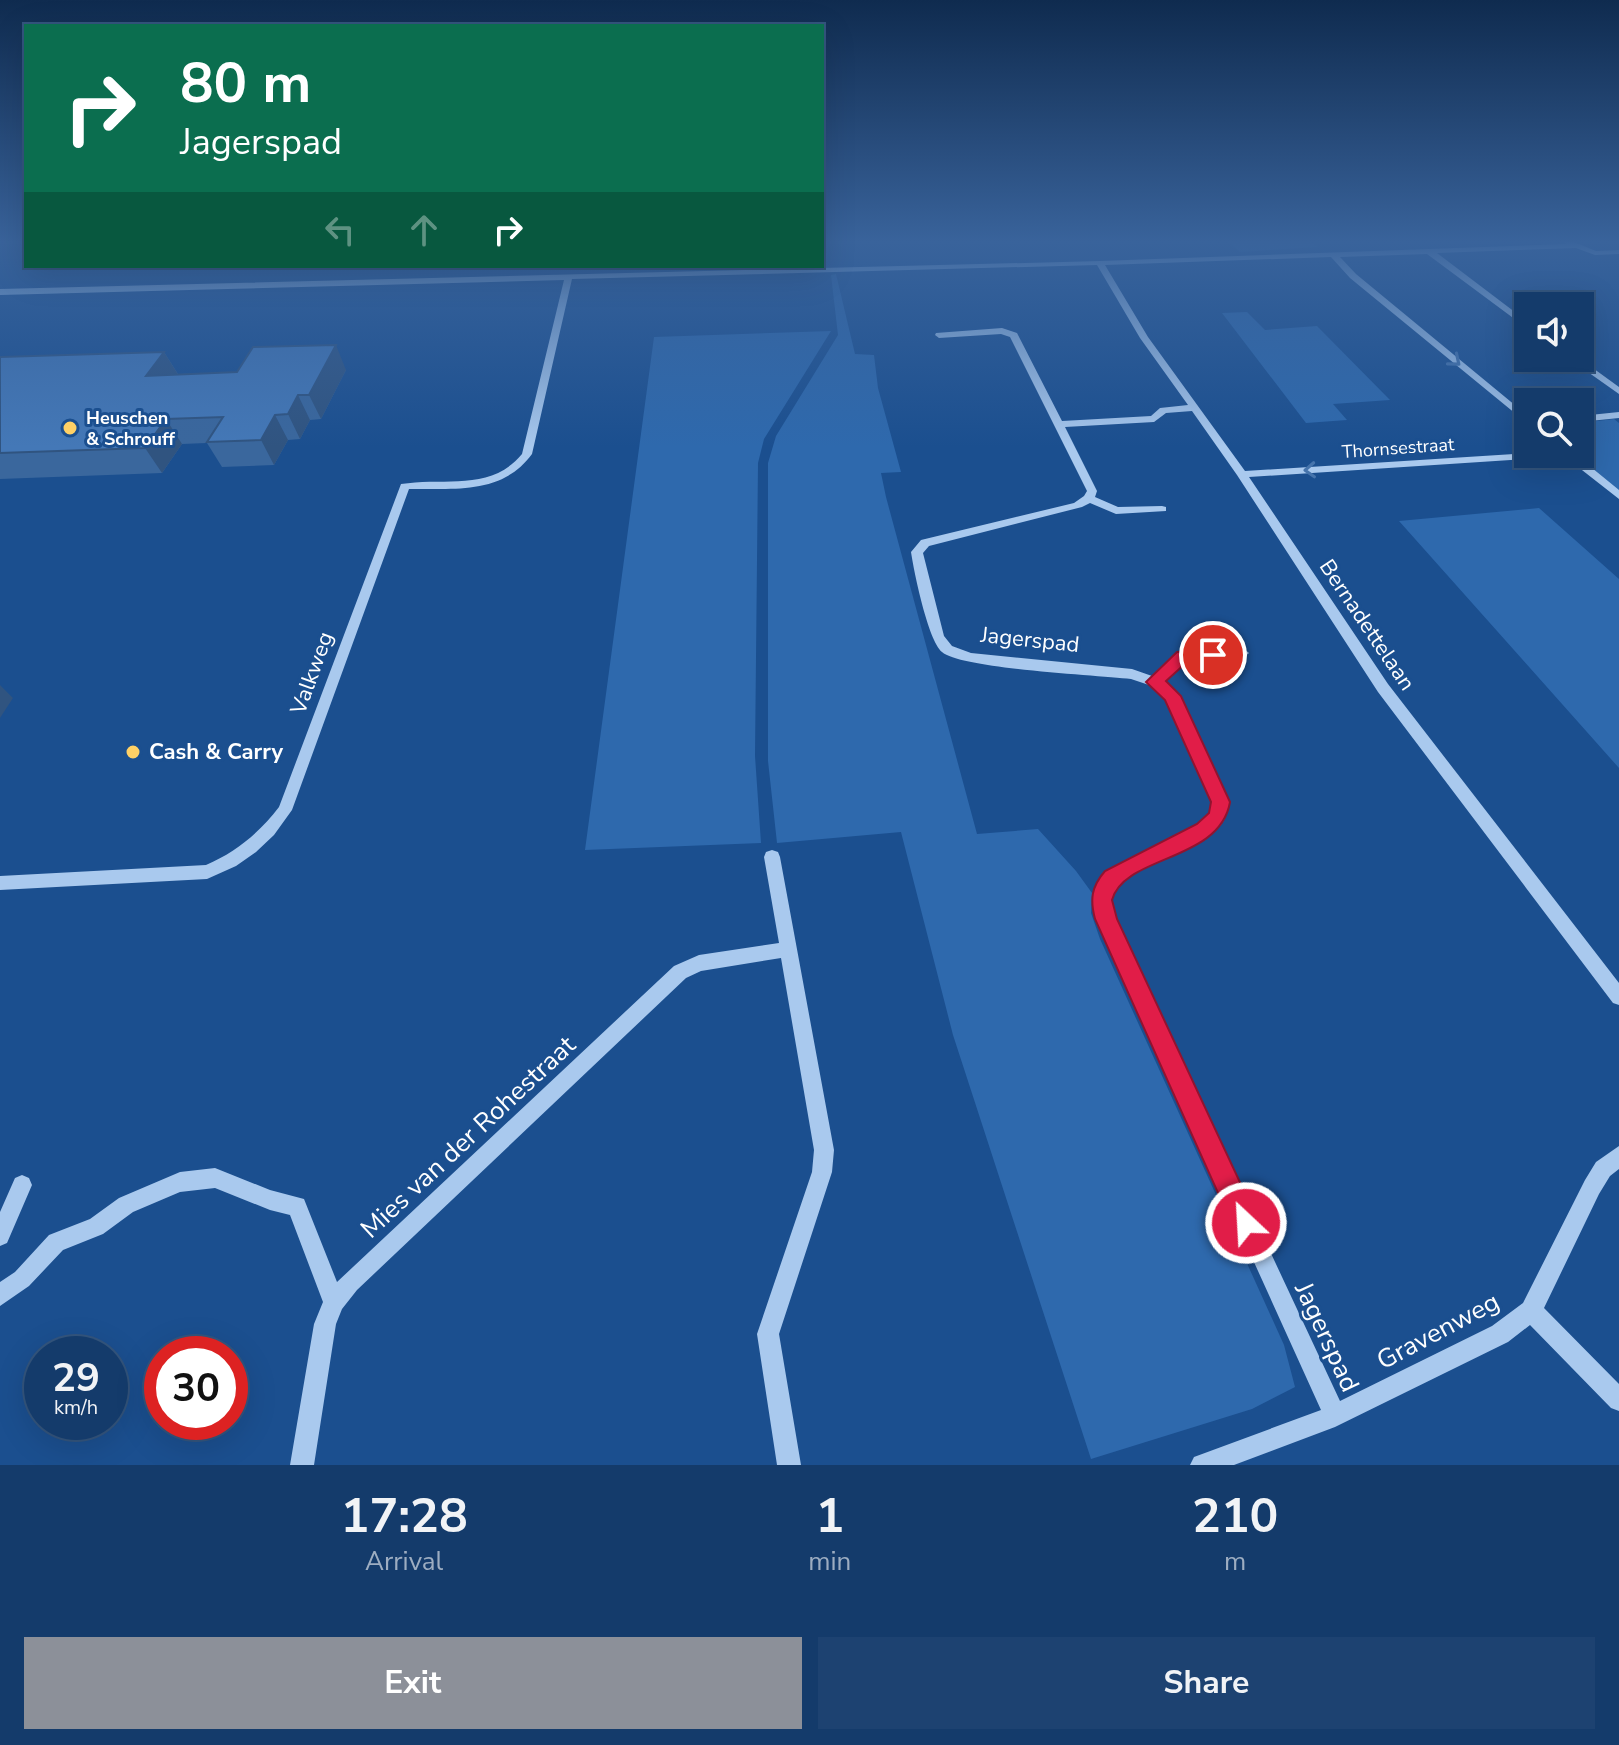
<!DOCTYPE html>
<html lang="en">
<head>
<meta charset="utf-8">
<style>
  :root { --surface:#143b6b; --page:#1d4271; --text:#f1f3f6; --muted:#9dadc1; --line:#33557e; --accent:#8c9099 }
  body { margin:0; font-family:"Nunito Sans",sans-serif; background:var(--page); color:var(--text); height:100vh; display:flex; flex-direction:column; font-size:30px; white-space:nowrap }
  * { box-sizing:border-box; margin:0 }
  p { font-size:26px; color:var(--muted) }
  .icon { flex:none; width:44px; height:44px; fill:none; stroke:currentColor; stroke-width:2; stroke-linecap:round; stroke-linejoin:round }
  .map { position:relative; height:1465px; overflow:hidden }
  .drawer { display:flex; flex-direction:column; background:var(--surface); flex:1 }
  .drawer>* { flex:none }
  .guide { position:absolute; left:24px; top:24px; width:800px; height:244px; border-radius:0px; box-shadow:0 8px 32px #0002,0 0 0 2px var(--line); background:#0b6e4f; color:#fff; overflow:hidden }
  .fabs { position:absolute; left:1514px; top:292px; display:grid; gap:16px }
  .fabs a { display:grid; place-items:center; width:80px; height:80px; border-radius:0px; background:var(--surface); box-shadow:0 8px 32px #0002,0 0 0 2px var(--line); font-size:40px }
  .speed { position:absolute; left:24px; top:1336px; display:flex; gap:16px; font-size:40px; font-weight:700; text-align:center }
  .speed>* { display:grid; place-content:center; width:104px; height:104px; border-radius:50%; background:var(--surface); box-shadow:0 8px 32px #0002,0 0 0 2px var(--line); line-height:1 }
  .speed small { font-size:20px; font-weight:400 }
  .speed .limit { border:12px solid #d22; background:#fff; color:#111 }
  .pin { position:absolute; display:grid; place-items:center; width:68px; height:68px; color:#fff; margin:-34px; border:4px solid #fff; border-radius:50%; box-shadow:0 2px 8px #0007 }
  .me { position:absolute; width:88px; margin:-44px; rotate:335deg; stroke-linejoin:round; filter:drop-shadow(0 0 6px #0008) }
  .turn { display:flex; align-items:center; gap:28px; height:168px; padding:0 24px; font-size:36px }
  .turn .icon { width:104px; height:104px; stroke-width:2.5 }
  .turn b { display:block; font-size:56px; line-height:68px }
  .lanes { display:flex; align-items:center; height:76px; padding:0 24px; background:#0003; justify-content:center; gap:40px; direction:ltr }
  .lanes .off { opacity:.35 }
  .eta { display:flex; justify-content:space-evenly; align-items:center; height:136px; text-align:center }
  .eta b { font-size:48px; font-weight:700; line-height:56px }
  .button { display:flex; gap:16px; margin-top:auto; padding:16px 24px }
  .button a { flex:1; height:92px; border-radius:0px; background:var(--accent); color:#fff; font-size:32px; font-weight:700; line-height:92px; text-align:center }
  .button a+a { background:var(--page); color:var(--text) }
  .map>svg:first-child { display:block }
  .green { fill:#2e69ad }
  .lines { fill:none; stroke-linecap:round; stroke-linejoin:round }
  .minor { fill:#a9c9ee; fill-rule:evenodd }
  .wall { fill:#3a679d }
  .shaded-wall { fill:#305480 }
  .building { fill:#4478b7; stroke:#305480; stroke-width:2 }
  .oneway { stroke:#4674ac }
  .route { fill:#e11d48; stroke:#92132f; stroke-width:2 }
  .poi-dot { fill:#ffd166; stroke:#1b4f8f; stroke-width:3 }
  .labels { text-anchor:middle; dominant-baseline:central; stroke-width:6; stroke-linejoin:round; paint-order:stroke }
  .far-poi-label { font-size:18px; font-weight:bold; fill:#fff; stroke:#1b4f8f; text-anchor:start }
  .far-street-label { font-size:18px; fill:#fff; stroke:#1b4f8f }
  .street-label { font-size:22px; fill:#fff; stroke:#1b4f8f }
  .poi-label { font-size:22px; font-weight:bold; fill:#fff; stroke:#1b4f8f; text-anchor:start }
  .near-street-label { font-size:26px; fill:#fff; stroke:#1b4f8f }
</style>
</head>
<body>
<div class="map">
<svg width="1619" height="1465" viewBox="0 0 1619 1465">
  <rect width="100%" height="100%" fill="#1b4f8f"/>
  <!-- green -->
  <path class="green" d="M1229,242H1311L1318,247L1240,252Z
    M836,274L855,354L874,355L878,388L901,472L881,473L886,497L977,834L1038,829L1076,871L1092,893L1091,913L1100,939L1284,1345L1295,1387L1252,1409L1091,1459L953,1035L901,832L777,843L768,761V463L776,436L838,335L831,275Z
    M1247,312L1265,330L1317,326L1390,400L1333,404L1347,420L1306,423L1222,313Z
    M831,331L764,439L758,463L755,756L761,843L585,850L654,337Z
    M1614,419L1619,423V492L1573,454H1580V432L1586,431L1580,423Z
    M1539,508L1619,579V768L1399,521Z"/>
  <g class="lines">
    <!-- minor -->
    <path class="minor" d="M1564,242H1574L1596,251L1619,250V254L1595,255L1576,248L1437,253L1528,322V329L1427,254L1340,257L1356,274L1528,416V424L1350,278L1331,257L1105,265L1148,337L1245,471L1528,453L1568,454L1581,459L1619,490V499L1573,463L1556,457L1249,477L1388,684L1619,983V1005L1613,1003L1378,692L1237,475L1192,411L1166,413L1154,422L1065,427L1097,491L1095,497L1118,507L1162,506L1166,507V511L1116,514L1090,503L1082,507L929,546L923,553L944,636L952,646L971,653L1132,669L1152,676L1178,654L1243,648L1249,653L1243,658L1186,661L1163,682L1179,696L1228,802C1228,811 1226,819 1220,826C1205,842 1140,870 1118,882L1111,893L1110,909L1340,1401L1492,1326L1523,1303L1585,1180L1596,1162L1619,1146V1169L1610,1176L1599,1194L1544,1308L1619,1384V1411L1611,1408L1530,1325L1508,1342L1335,1427L1234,1465H1190L1194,1457L1321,1410L1094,909L1095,892L1106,872L1199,825L1211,814L1214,802L1167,699L1149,685L1131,679C1097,675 962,669 942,652C928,640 914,572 911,552L921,540L1074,503L1084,496L1087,491L1010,337L1001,334L939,338L935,335L936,333L1002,328L1017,333L1062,421L1151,416L1160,408L1188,405L1140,338L1097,265L572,279L532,454C502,495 455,488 409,489L292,810L274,835L256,852L236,866L207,879L0,890V876L206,865C236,852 259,833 279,807L401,484C444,477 491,492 522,454L564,280L0,295V289L1100,261L1566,244Z
      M1568,358H1579L1619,387V394Z
      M1619,412V418L1580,422V416Z
      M772,850L778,852L780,857L834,1150L832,1172L779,1334L801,1465H777L757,1334L812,1172L814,1150L781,958L701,971L686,978L357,1290L342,1309L336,1324L314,1465H290L314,1324L323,1302L290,1215L270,1210L215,1188L180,1192L133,1212L103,1234L63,1250L29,1286L0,1306V1282L15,1272L49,1235L90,1219L119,1198L180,1172L215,1168L270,1190L304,1199L337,1282L674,966L699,955L779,943L764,857L766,852Z
      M22,1175L29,1178L32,1185L7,1243L0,1246V1212L15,1178Z"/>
  </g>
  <!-- wall -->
  <path class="wall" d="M164,352L178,374L346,370L321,419L310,420L300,439L288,440L274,465L222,467L207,443L182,444L162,473L0,479V357Z"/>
  <!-- shaded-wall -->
  <path class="shaded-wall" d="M336,345L346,370L321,419L309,395Z
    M164,352L179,376H146Z
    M298,395L310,420L300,439L288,414Z
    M275,415L288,440L274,465L261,440Z
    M166,419L182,444L162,473L145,448Z
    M0,685L13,698L0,718Z"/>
  <!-- building -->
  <path class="building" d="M336,345L309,395H298L288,414L275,415L261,440L207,442L223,417L166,419L145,448L0,453V357L164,352L146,376L237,372L253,347Z"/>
  <!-- one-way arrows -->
  <defs><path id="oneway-chevron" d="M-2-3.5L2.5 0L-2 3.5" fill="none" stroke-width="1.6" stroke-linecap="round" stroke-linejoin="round" transform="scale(2)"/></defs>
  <g class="oneway">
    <use href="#oneway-chevron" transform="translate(1455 361) rotate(40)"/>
    <use href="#oneway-chevron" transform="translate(1310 470) rotate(177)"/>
  </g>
  <!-- sky -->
  <linearGradient id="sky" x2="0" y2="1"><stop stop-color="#0f2b4f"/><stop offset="0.54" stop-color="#39639b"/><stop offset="1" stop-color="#39639b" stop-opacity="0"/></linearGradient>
  <rect width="1619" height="447" fill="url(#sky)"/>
  <!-- route -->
  <path class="route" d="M1213,649L1219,651L1222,655L1219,659L1187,662L1166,681L1181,696L1230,802C1220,862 1124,855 1112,900L1117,919L1259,1223L1255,1233L1246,1236L1236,1233L1095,919C1090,900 1091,887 1105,871L1197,824L1209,813L1211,802L1165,700L1146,682L1177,652Z"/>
  <!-- markers -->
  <g class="poi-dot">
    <circle cx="70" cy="428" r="8"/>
    <circle cx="133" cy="752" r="8"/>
  </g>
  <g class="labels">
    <!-- far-poi labels -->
    <g class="far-poi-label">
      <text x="86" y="418">Heuschen<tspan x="86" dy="21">&amp; Schrouff</tspan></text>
    </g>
    <!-- far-street labels -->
    <g class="far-street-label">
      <text transform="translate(1398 448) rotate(-4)">Thornsestraat</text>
    </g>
    <!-- street labels -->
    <g class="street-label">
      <text transform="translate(1367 625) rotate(56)">Bernadettelaan</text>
      <text transform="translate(1030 640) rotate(6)">Jagerspad</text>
      <text transform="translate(312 673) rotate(-70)">Valkweg</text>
    </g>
    <!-- poi labels -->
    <g class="poi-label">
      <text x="149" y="752">Cash &amp; Carry</text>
    </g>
    <!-- near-street labels -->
    <g class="near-street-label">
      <text transform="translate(468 1137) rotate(-43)">Mies van der Rohestraat</text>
      <text transform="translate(1438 1331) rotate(-28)">Gravenweg</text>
      <text transform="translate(1327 1337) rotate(65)">Jagerspad</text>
    </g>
  </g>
</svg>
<div class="fabs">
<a><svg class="icon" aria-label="sound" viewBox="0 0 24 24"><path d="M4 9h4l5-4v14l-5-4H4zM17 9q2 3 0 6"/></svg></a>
<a><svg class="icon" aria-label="search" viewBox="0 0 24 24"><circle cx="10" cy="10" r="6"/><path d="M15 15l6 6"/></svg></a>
</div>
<div class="speed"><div>29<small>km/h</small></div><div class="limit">30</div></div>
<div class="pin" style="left:1213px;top:655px;background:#d93025"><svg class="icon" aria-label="arrive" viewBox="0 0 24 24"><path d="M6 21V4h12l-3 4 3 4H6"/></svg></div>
<svg class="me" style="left:1246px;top:1223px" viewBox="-20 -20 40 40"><circle r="17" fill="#e11d48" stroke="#fff" stroke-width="3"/><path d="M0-11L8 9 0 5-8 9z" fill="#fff"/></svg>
<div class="guide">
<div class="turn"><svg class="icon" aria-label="right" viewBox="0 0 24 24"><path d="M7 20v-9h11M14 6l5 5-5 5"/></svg><div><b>80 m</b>Jagerspad</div></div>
<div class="lanes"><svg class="icon off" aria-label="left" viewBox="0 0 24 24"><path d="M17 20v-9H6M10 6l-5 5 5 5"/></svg><svg class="icon off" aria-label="ahead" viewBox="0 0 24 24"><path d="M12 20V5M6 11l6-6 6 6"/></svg><svg class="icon" aria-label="right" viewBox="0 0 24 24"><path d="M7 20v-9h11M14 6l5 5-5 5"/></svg></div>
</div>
</div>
<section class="drawer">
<div class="eta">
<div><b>17:28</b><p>Arrival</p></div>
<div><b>1</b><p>min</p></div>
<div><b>210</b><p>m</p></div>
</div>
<div class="button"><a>Exit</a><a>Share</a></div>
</section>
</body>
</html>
